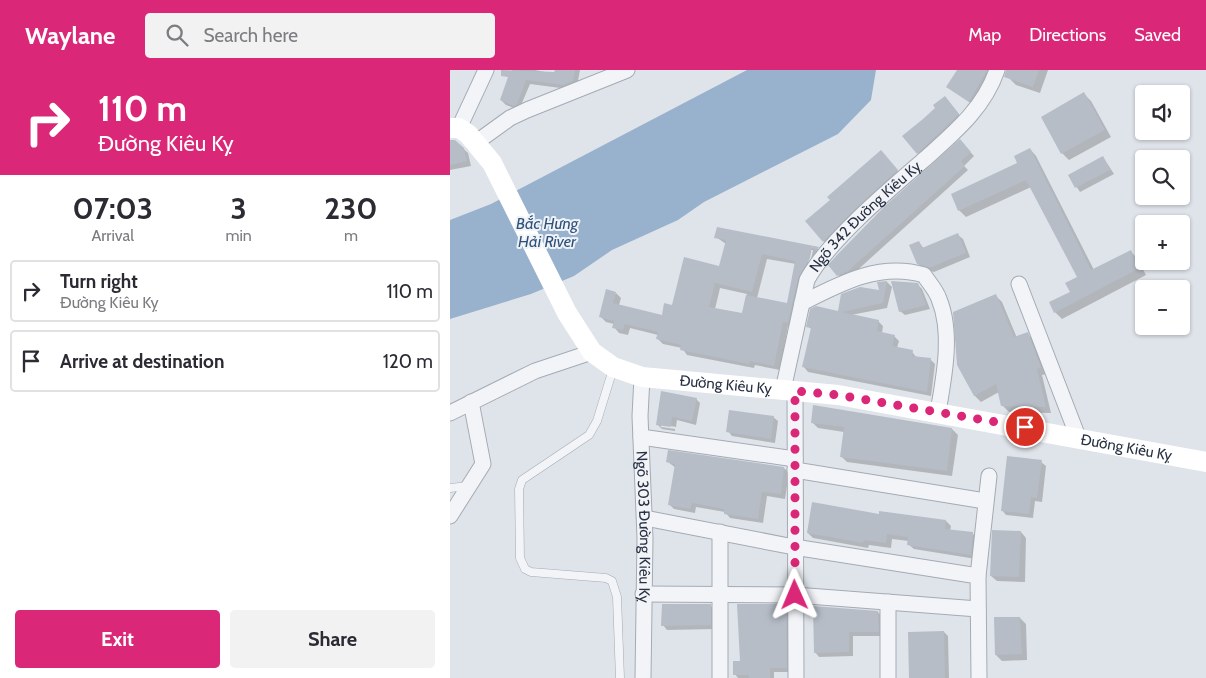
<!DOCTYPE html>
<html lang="en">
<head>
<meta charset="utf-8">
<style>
  :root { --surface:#fff; --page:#f2f2f3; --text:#2b2b33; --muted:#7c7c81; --line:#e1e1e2; --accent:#db2777 }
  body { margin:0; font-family:Cabin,sans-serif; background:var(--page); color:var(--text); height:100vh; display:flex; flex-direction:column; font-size:19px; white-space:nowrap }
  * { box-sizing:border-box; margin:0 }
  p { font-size:16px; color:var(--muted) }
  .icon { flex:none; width:28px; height:28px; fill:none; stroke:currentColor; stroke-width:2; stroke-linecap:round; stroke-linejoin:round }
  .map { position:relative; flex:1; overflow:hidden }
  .details { display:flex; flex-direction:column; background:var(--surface); width:450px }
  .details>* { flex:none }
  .guide { background:#db2777; color:#fff; overflow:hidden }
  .controls { position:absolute; left:685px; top:15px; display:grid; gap:10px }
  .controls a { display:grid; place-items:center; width:55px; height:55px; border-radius:5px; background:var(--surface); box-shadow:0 1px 4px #0004; font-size:25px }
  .pin { position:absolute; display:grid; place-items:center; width:42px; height:42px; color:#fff; margin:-21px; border:2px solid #fff; border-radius:50%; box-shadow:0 1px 5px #0007 }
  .me { position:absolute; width:55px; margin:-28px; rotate:359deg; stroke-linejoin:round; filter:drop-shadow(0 0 4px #0008) }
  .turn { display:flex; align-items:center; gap:18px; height:105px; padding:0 15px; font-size:22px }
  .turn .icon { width:65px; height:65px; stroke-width:2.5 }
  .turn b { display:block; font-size:35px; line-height:42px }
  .eta { display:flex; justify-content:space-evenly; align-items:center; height:85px; text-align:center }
  .eta b { font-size:30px; font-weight:700; line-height:35px }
  .primary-button { display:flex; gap:10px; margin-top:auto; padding:10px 15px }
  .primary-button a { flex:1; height:58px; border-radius:5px; background:var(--accent); color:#fff; font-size:20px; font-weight:700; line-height:58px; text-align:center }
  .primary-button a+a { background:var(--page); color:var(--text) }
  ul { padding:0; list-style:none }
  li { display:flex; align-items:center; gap:15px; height:62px; margin:0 10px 8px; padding:0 5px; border:2px solid var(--line); border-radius:5px }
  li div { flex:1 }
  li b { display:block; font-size:19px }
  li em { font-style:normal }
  header { display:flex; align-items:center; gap:30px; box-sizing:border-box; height:70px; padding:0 25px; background:var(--accent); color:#fff }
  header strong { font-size:24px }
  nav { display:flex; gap:28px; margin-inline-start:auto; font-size:18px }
  .search { width:350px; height:45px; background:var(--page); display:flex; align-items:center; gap:12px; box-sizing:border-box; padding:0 18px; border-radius:5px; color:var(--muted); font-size:19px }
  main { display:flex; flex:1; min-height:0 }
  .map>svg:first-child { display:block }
  .water { fill:#98b2cd }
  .shadow { fill:#0003; fill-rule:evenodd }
  .building { fill:#b6bdc7; fill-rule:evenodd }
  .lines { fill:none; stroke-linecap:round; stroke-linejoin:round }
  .service-casing { stroke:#a4abb4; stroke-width:9 }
  .minor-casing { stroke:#a4abb4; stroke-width:17 }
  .service { stroke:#f3f4f8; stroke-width:8 }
  .minor { stroke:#f3f4f8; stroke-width:15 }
  .secondary { stroke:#fff; stroke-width:20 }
  .route { stroke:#db2777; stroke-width:9; stroke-dasharray:0 16.2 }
  .labels { text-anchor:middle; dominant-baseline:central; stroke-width:4; stroke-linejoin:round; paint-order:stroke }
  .street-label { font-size:15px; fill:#273142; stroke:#eff3f7 }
  .water-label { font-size:16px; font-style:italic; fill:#2e5079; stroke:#eff3f7 }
</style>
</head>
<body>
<header>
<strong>Waylane</strong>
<div class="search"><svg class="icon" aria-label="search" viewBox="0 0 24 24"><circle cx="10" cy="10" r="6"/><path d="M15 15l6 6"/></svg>Search here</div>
<nav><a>Map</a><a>Directions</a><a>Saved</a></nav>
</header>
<main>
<section class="details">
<div class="guide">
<div class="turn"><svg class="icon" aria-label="right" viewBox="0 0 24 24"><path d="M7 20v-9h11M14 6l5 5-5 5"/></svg><div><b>110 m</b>Đường Kiêu Kỵ</div></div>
</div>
<div class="eta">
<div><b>07:03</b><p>Arrival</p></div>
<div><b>3</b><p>min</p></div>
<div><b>230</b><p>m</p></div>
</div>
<ul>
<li><svg class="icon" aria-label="right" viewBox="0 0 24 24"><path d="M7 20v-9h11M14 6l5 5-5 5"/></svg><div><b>Turn right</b><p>Đường Kiêu Kỵ</p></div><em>110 m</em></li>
<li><svg class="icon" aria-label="arrive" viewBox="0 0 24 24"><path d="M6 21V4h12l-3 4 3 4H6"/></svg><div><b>Arrive at destination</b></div><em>120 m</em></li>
</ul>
<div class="primary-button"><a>Exit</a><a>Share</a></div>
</section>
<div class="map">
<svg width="756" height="608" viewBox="0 0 756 608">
  <rect width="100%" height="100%" fill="#dfe4ea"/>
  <!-- water -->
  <path class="water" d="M297,0H426L421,30L388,64L254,132L228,150L162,180L124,206L81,224L0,249V150L41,134Z"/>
  <!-- shadow -->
  <path class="shadow" d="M62,0H85L105,4L106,0H130L127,16L118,19L80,14L69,40L56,35L51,30Z
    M513,0H545L525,36L498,17Z
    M561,0H598L590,23L566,15L559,8Z
    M634,24L641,31L661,67L619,90L612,83Z
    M499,32L512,48L472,87L468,83Z
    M0,70L5,71L18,83L21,96L0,100Z
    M510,71L524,86L514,96L518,100L402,205L392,209L380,195Z
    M580,79L586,86L644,200L680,181L687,188L696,205L612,249L605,242L621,222L629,208L581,117L516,147L509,140L569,94Z
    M435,86L451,105L378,176L357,151Z
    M653,87L664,104L630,122L619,105Z
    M268,158L368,179L373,184L372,185L368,181L343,257L338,256L330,300L305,295L304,298L237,285L232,278L213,274L207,268L208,265L180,258L178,265L169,263L164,257V254L156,252L150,246L166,223L171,228L169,235L213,247L270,197L276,174L266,167ZM360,180H363L360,195L358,194ZM317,189L346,194L338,234L307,228ZM270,218L297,224L292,244L265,239Z
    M508,165L513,169L520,187L484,202L472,198L468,193L469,172L474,179Z
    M437,212L442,217L437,238L401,245L428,251L433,256L432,263L444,266L449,271L447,278L462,282L467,288L480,289L485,294L481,326L358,302L354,297L362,260L358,256L431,222L429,213Z
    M468,215L472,219L480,239L455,245L450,241Z
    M546,226L552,232L567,268L577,264L584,270L597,304L592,305L601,343L559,342L552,335L549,322L531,332L525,326L508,295Z
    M246,329L250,333L246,355L227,350L226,357L211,354V357L225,359V361L212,359L207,354Z
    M323,347L328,351L325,373L282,366L278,361Z
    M362,352L502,359L508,365L502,406L397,392L391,386L394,362L368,358Z
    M218,392L334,398L339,403L335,429L317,426L313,453L280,448L275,442L246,437L245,443L224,439L219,434L226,398Z
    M591,392L596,396L592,432L585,431L583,448L556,445L552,440Z
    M430,445L496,451L501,456L500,461L523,464L528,469L526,489L464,479L458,474L459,471L442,469L441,478L419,475L418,478L363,468L358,463Z
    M571,462L576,468L575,512L547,511L541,506Z
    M260,535L265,540V559L217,560L213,555Z
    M336,536L340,540V602H324V608H288L285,604L291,593Z
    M428,542L432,547L433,566H403V586L369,587L365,582Z
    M570,548L576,554L577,590L552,591L546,585Z
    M494,562L498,566L499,608H461Z"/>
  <!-- building -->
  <path class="building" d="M51,0L104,2L105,0H125L123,11L113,15L76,10L67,34L64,36L50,30L58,7L51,6Z
    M507,0H537L519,32L496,17Z
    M556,0H589L583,17L554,7Z
    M634,22L655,60L611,84L591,47Z
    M495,26L509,44L467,84L452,66L473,49L485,38L483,35Z
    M510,69L521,82L511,91L515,96L398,201L387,206L378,195L387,185L435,136Z
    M0,70H5L14,78L17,91L0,95Z
    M580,78L641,200L681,180L690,198L604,243L599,232L620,222L615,213L627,207L576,110L508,141L501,124L567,93L564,86Z
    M431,80L448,100L405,139L373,172L355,151L380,130L377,127Z
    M653,86L660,100L625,118L618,105Z
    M267,157L369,177L366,181L362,177L360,188L348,208L338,253L333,252L324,296L300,291L299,294L230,280L231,275L206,269L208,262L175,254L173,260L162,258L164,251L149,247L156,219L166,222L163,233L212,245L214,233L222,235L234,187L269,196L276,170L264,168ZM312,184L345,191L337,233L296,225L292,243L259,237L265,213L302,222Z
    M508,163L516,183L479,198L467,194L459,175L469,171L472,178Z
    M437,211L433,233L392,242L429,250L427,261L445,265L442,276L463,280L462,286L481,288L477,322L352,297L361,258L356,257L360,239L366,236L388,241L391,224L410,217L429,220L427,212Z
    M441,211L468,213L476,235L449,242Z
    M546,224L564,267L578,262L591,298L587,299L596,337L551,336L546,314L524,326L507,295L503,242Z
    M211,321L247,328L242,351L222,347L221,357L206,355Z
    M363,335L502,358L497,401L390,387L394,357L361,353Z
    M279,340L324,346L321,369L276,362Z
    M218,380L334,397L331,424L312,422L308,449L274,444V439L242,433L240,439L218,435L225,394L216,392Z
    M557,386L592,390L587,428L581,427L579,444L551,441Z
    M362,432L429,444V441L496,450L495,459L523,462L521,485L457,475L458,467L437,464L436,473L414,470L413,473L357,463Z
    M542,460L571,461L569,507L540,506Z
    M212,534H261V555L211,556Z
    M287,534H336L337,598H320V608H299V605H283V591H290Z
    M363,536L428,541L429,562H399V582L364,583Z
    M544,547H570L572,584L545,585Z
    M494,561L495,608H459L458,562Z"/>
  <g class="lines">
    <defs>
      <path id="service" d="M163,299L147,351L139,365L72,410L69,419L70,488L75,499L81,502L156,508L162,511L167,527L170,608
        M0,418L18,416"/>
      <g id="minor">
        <path d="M9,58L36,0"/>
        <path d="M24,74L60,48L77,40L177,0"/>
        <path d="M569,214L628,367"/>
        <path d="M352,233C391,213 430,192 474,205C479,213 486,220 489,229C503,263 494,307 488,342"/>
        <path id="s1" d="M192,307L190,346L195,468L193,608"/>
        <path id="s2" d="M333,320L357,210C378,171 441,118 476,88C505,62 534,38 547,0"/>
        <path d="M345,321L346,608"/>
        <path d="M0,343L85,301L142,282"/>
        <path d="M191,367L345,389"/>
        <path d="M345,400L535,431"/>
        <path d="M0,446L33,394L21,332"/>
        <path d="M195,448L344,477L528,506L529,608"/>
        <path d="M528,506L539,406"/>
        <path d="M193,524L345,525L528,539"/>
        <path d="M270,608V462"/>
        <path d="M438,608V532"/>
      </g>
    </defs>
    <!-- service casing -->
    <use href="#service" class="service-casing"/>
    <!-- minor casing -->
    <use href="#minor" class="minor-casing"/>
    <!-- service -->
    <use href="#service" class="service"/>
    <!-- minor -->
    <use href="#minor" class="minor"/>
    <!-- secondary -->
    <path class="secondary" id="s3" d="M0,58H9L18,64L42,93L117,243L142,282L163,297L192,307L388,325L756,392"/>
  </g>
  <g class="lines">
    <!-- route -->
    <path class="route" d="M345,525V321L388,325L575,357"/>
  </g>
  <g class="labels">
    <!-- street labels -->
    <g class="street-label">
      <text stroke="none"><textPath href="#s2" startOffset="199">Ngõ 342 Đường Kiêu Kỵ</textPath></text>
      <text stroke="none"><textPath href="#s3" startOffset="412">Đường Kiêu Kỵ</textPath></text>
      <text stroke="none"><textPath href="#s3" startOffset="818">Đường Kiêu Kỵ</textPath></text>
      <text stroke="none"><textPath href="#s1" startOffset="150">Ngõ 303 Đường Kiêu Kỵ</textPath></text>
    </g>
    <!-- water labels -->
    <g class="water-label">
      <text x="97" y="153">Bắc Hưng<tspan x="97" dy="18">Hải River</tspan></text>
    </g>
  </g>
</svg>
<div class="controls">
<a><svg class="icon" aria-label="sound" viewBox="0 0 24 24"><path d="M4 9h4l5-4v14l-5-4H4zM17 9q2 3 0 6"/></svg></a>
<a><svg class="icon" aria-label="search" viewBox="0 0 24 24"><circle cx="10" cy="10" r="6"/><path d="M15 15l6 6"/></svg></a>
<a>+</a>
<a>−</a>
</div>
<div class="pin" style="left:575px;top:357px;background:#d93025"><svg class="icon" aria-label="arrive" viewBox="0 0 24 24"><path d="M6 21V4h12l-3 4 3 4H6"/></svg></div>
<svg class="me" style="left:345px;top:525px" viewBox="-20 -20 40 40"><path d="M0-17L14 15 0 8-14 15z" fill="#db2777" stroke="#fff" stroke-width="4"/></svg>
</div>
</main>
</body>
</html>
